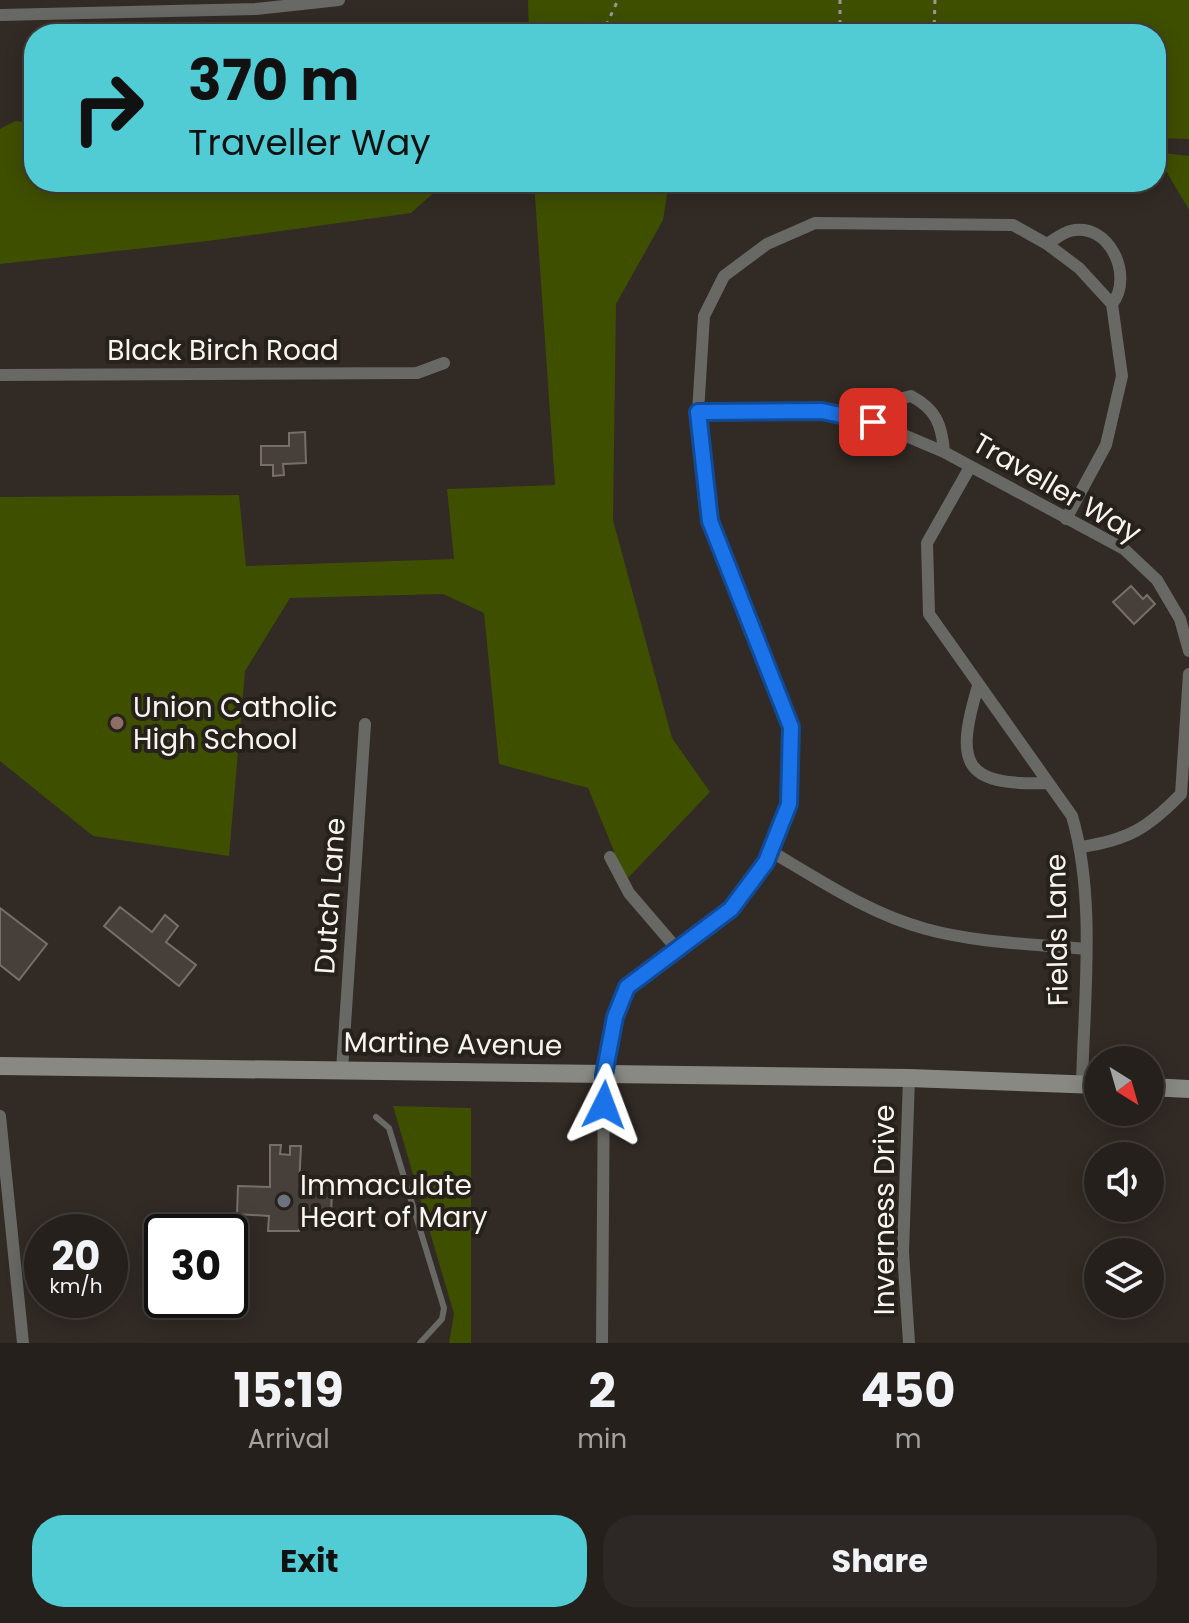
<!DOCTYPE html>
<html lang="en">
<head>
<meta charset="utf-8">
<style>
  :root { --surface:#25201c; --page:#2d2825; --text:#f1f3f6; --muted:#a3a3a3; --line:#423e3b; --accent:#51ccd5 }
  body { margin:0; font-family:Poppins,sans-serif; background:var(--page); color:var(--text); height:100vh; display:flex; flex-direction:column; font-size:30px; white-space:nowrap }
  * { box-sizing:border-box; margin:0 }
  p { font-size:26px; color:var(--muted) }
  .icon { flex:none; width:44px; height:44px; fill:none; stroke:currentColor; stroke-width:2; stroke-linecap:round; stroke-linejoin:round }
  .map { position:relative; height:1343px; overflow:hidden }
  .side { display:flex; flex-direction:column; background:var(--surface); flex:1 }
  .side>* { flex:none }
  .banner { position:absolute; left:24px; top:24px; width:1142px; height:168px; border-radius:32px; box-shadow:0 4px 20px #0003,0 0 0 2px var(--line); background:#51ccd5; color:#111; overflow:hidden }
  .needle { width:52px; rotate:143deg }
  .tools { position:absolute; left:1084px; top:1046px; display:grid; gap:16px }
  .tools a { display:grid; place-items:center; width:80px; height:80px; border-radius:50%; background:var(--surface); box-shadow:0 4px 20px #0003,0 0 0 2px var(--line); font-size:40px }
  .speed { position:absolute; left:24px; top:1214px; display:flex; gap:16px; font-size:40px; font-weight:700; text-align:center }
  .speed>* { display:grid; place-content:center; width:104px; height:104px; border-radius:50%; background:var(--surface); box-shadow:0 4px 20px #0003,0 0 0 2px var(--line); line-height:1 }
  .speed small { font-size:20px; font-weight:400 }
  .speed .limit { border:4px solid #111; border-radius:12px; background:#fff; color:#111 }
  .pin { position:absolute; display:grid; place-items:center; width:68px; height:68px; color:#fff; margin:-34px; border-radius:16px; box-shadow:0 4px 12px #0006 }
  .me { position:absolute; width:88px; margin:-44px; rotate:3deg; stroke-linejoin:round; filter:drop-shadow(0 0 6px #0008) }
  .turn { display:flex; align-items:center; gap:28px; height:168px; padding:0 32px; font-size:36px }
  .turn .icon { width:104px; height:104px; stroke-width:2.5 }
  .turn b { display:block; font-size:56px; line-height:68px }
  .eta { display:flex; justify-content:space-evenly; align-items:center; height:136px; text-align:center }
  .eta b { font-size:48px; font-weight:700; line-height:56px }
  .action { display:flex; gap:16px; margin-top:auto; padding:16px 32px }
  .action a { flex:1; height:92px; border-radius:32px; background:var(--accent); color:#111; font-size:32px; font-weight:700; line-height:92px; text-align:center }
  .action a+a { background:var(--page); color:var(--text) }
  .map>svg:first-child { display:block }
  .green { fill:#3f4f00 }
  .building { fill:#47403a; stroke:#766e67; stroke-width:2 }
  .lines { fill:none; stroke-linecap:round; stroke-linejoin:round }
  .path { stroke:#9d9894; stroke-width:3; stroke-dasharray:4 6; stroke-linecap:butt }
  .service { stroke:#686864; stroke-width:6 }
  .minor { stroke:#686864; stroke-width:12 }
  .secondary { stroke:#898983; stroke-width:18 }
  .route-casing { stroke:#114b97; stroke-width:20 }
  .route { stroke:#1a73e8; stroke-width:14 }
  .education-dot { fill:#8d6e63; stroke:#27211b; stroke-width:3 }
  .worship-dot { fill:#6b7280; stroke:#27211b; stroke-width:3 }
  .labels { text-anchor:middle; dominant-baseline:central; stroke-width:8; stroke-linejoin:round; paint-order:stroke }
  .street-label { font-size:28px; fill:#f8f4f0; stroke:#27211b }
  .poi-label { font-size:28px; fill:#f8f4f0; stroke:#27211b; text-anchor:start }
</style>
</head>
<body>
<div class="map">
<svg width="1189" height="1343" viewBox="0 0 1189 1343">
  <rect width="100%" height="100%" fill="#312a25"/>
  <!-- green -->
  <path class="green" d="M528,0H1189V139L1156,138V34H529Z
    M15,121L34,123V182H446L411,213L208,241L0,264V129Z
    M1156,152L1189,156V210L1156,154Z
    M534,182H669L663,220L616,304L613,520L672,738L710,792L626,880L588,788L499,764L484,613L443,594L290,598L245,671L229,856L93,836L0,761V497L239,495L246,566L454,559L447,489L555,485Z
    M393,1106L471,1108V1343H449L454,1314Z"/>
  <!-- building -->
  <path class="building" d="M305,432L306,463L283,464L284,475L273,476V465H261V446H289V433Z
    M1131,586L1143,599L1147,595L1155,604L1134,624L1113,602Z
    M120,907L152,932L165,915L178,926L166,942L196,965L179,986L104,926Z
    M0,908L47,944L19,980L0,965Z
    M270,1145H281L280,1154L290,1155V1146H301L299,1186L332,1188L331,1217L299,1216V1231H268L269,1216L237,1214L238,1186L270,1187Z"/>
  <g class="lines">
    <!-- path -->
    <path class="path" d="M783,33L811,34
      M602,34L618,0
      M840,34V0
      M934,34L935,0"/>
    <!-- service -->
    <path class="service" d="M376,1117L389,1128L444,1308L442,1319L420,1343"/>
    <!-- minor -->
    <path class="minor" d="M0,15L256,9L339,0
      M1047,244C1054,240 1062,233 1070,231C1110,221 1134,277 1112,304
      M0,375L417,373L444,363
      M698,412L822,411L873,422L944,452L1124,549L1157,580L1180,619L1189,651
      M873,422L887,402L911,396C936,409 942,425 944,452
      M970,467L927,543L929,614L1072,816C1096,897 1084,1000 1082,1084
      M978,686C955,763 962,786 1047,783
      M1081,847C1128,840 1148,828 1181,794L1189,674
      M772,852C821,881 870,914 926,929C977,943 1033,944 1085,949
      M610,857L629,893L677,949
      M342,1070L365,724
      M0,1116L23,1343
      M602,1343L604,1075L615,1017L627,987L731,909L766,862L789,804L791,727L710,521L698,412L704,316L724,276L767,244L815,223L1013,225L1047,244L1079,268L1112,304L1122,376L1106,445L1066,519
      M909,1343L903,1252L909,1078"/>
    <!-- secondary -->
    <path class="secondary" d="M0,1066L909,1078L1098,1085
      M1150,1087L1189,1089"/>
  </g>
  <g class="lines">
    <defs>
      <path id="route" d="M604,1105V1075L615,1017L627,987L731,909L766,862L789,804L791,727L710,521L698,412L822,411L873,422"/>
    </defs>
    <!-- route casing -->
    <use href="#route" class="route-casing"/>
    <!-- route -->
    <use href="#route" class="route"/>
  </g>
  <!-- markers -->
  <circle class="education-dot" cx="117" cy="723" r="8"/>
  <circle class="worship-dot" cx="284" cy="1201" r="8"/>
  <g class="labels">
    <!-- street labels -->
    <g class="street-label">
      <text x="223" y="350">Black Birch Road</text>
      <text transform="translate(1057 488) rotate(30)">Traveller Way</text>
      <text transform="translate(330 896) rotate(-86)">Dutch Lane</text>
      <text transform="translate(1057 930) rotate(-91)">Fields Lane</text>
      <text transform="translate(453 1044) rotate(1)">Martine Avenue</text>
      <text transform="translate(884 1210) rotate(-90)">Inverness Drive</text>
    </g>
    <!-- poi labels -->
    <g class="poi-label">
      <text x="133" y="707">Union Catholic<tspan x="133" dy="32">High School</tspan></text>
      <text x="300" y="1185">Immaculate<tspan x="300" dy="32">Heart of Mary</tspan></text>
    </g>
  </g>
</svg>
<div class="tools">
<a><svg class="needle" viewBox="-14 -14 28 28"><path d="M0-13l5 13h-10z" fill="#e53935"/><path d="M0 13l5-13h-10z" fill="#a3a3a3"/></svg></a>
<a><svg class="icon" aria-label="sound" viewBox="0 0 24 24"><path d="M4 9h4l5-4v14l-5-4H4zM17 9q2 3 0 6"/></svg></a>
<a><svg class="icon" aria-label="layers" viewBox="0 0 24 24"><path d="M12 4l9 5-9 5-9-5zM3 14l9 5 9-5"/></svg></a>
</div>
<div class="speed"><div>20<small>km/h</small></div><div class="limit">30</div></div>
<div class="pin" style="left:873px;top:422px;background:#d93025"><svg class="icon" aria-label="arrive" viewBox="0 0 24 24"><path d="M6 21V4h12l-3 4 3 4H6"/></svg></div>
<svg class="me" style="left:604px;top:1105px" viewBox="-20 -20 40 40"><path d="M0-17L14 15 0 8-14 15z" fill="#1a73e8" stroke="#fff" stroke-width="4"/></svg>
<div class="banner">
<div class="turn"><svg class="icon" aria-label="right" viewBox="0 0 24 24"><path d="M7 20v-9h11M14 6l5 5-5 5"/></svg><div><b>370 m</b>Traveller Way</div></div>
</div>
</div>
<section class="side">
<div class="eta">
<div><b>15:19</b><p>Arrival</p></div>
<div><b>2</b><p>min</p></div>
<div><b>450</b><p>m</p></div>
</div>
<div class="action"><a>Exit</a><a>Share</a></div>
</section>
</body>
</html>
